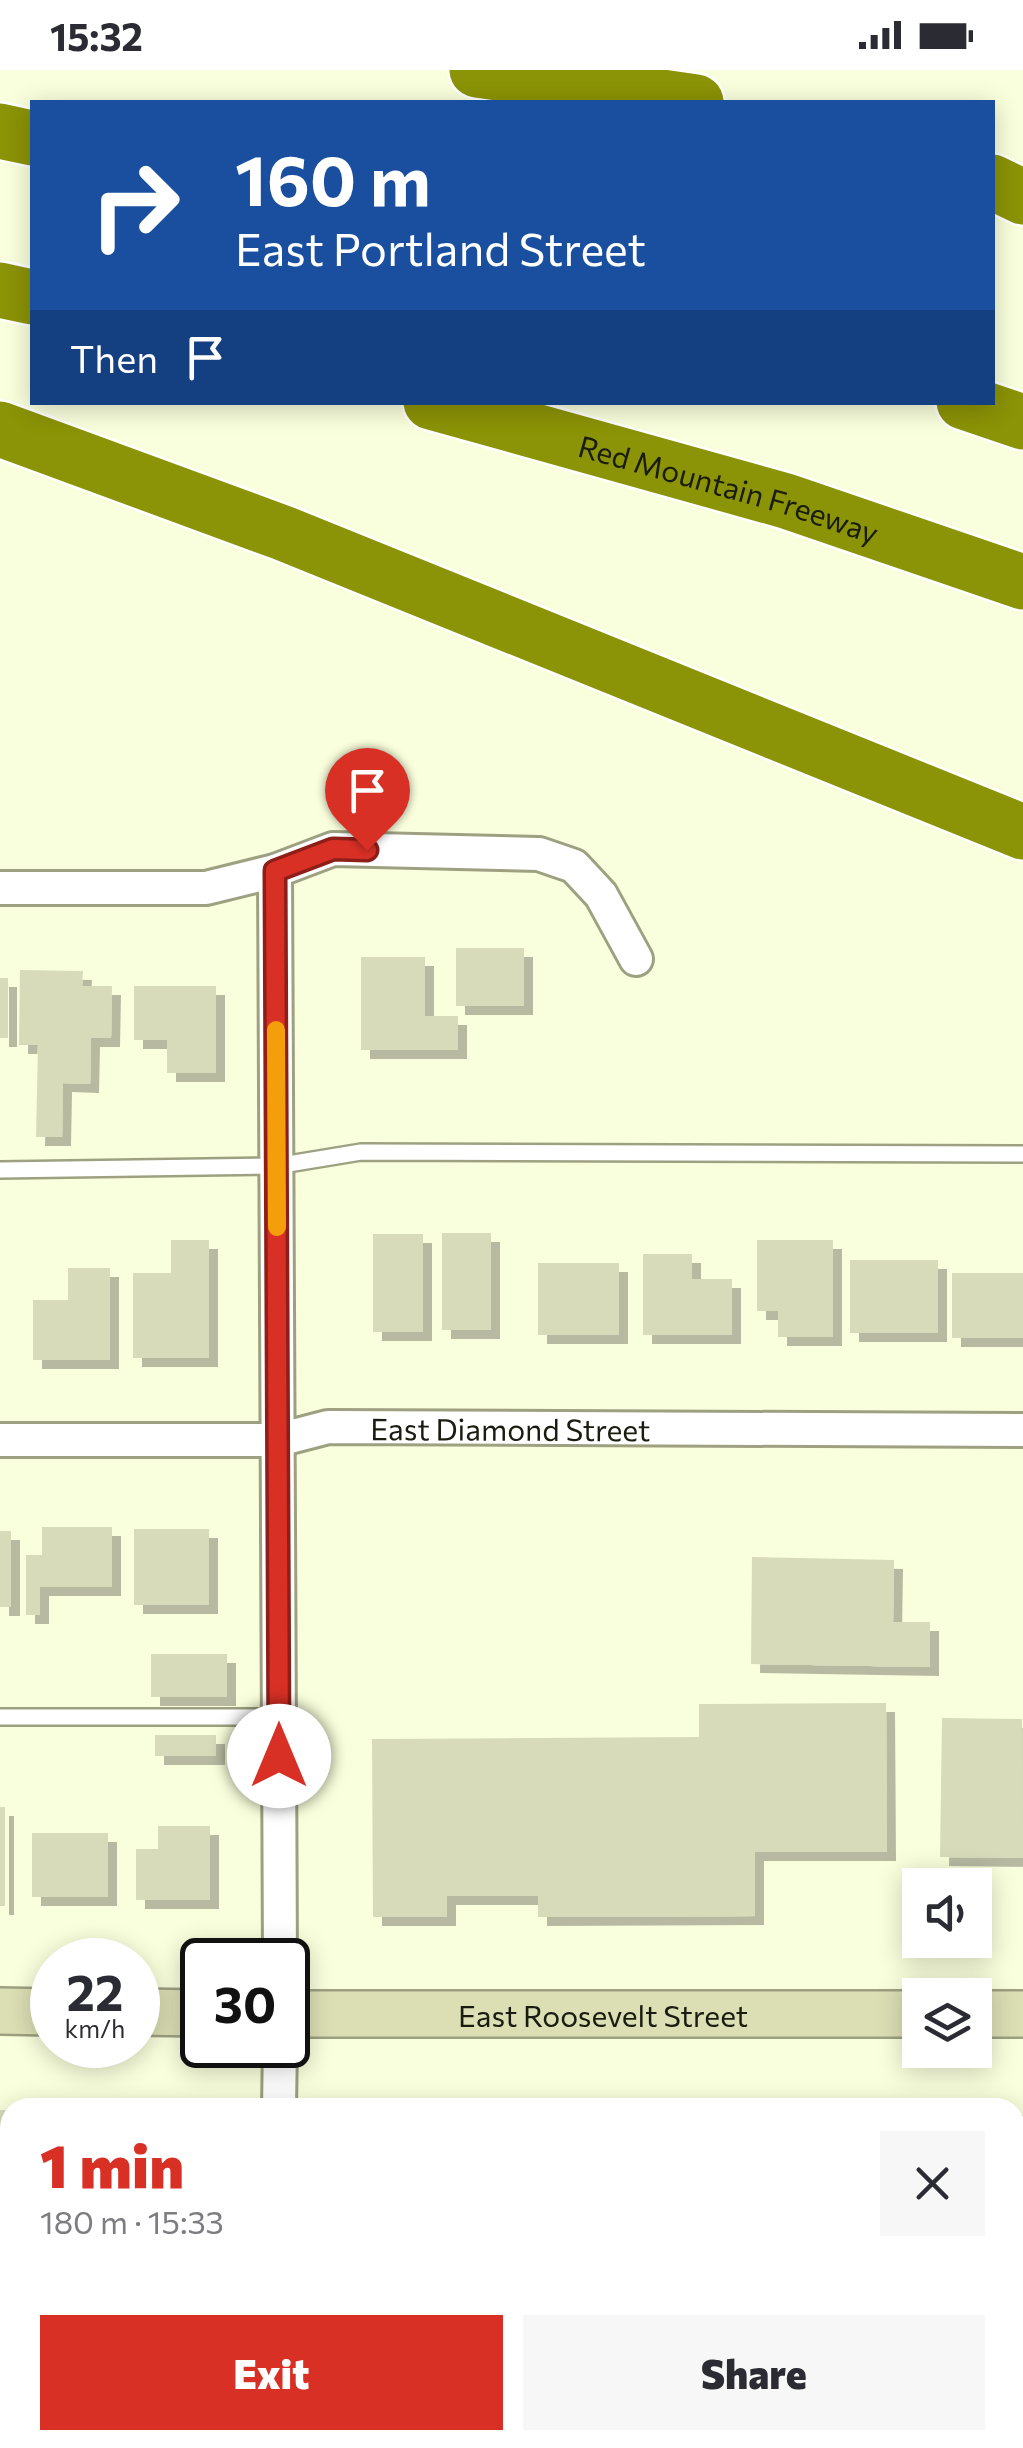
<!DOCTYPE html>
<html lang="en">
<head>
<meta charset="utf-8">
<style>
  :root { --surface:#fff; --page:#f7f7f7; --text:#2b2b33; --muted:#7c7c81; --accent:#d93025 }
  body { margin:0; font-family:Commissioner,sans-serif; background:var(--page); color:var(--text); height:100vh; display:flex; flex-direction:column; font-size:38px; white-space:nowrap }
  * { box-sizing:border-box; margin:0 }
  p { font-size:32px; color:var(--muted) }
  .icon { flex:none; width:55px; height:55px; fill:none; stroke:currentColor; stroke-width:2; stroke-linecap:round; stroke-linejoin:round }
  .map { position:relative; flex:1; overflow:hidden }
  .side { position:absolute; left:0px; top:2028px; width:1025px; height:352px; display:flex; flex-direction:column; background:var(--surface); border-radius:30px 30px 0 0; box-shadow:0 5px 25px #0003 }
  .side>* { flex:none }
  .hud { position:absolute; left:30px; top:30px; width:965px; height:305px; border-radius:0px; box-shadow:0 5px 25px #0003; background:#1a4fa0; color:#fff; overflow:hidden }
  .tools { position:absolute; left:902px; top:1798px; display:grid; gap:20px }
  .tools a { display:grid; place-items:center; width:90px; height:90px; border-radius:0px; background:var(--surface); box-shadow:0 5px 25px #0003; font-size:50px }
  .speed { position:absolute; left:30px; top:1868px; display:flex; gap:20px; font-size:50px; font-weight:700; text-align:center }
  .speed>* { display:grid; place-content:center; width:130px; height:130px; border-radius:50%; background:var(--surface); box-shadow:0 5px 25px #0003; line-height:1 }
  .speed small { font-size:25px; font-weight:400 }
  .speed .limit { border:5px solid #111; border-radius:15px; background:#fff; color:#111 }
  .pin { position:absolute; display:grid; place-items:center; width:85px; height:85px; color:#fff; margin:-102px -42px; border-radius:50% 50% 50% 0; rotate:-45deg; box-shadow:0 0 10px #0007 }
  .pin .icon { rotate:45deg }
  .me { position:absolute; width:110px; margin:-55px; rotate:0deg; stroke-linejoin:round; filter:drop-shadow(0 0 8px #0008) }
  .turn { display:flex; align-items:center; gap:35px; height:210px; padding:0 40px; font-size:45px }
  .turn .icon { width:130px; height:130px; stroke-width:2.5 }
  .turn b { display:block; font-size:70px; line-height:85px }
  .then { display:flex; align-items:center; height:95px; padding:0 40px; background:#0003; gap:20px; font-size:38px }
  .round { display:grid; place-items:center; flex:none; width:105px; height:105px; border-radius:0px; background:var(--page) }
  .head { display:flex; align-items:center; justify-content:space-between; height:170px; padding:0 40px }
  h1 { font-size:60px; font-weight:800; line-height:75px; color:var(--accent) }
  .cta { display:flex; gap:20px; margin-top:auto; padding:20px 40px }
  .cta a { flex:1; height:115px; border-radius:0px; background:var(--accent); color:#fff; font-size:40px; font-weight:800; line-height:115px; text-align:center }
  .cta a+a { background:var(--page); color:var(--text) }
  .status { display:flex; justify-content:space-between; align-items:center; height:70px; padding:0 50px; background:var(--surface); direction:ltr }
  .status svg { height:28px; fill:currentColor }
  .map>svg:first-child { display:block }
  .building { fill:#d7dbba; filter:url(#shadow) }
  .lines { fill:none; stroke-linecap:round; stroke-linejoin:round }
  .lane-casing { stroke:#9da181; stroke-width:20 }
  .street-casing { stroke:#9da181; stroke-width:38 }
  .secondary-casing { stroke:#9da181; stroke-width:50 }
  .highway-casing { stroke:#fff; stroke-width:60 }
  .lane { stroke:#fff; stroke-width:15 }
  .street { stroke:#fff; stroke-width:32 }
  .secondary { stroke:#dcdfb4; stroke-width:45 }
  .highway { stroke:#8b9306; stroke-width:55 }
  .route-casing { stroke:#8d1f18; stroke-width:25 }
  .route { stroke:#d93025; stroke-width:18 }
  .slow { stroke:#f59e0b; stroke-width:18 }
  .labels { text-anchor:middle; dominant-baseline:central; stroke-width:10; stroke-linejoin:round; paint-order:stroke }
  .street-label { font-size:30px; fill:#1b1c10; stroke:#f9fedc }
</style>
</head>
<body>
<div class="status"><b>15:32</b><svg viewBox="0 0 49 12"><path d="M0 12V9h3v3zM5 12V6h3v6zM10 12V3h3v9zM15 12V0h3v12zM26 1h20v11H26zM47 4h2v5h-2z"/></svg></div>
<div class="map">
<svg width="1023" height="2378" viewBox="0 0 1023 2378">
  <defs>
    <filter id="shadow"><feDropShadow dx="9" dy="9" stdDeviation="0" flood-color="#0004"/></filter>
  </defs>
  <rect width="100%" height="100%" fill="#f9fedc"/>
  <!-- building -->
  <path class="building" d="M456,878H524V936H456Z
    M361,887H425V946H458V980H361Z
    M20,900L83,901L82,916H112L111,968H91L90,1014L63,1013L62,1067H36L38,975H19Z
    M0,908H8V968H0Z
    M134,916H216V1003H167V970H134Z
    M442,1163H491V1260H442Z
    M373,1164H423V1262H373Z
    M171,1170H209V1288H133V1203H171Z
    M757,1170H833V1267H778V1241H757Z
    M643,1184H692V1209H732V1265H643Z
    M850,1190H938V1263H850Z
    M538,1193H619V1265H538Z
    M68,1198H110V1290H33V1230H68Z
    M952,1203H1023V1268H952Z
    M42,1457H112V1517H40V1545H26V1485H42Z
    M134,1459H209V1535H134Z
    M0,1461H11V1537H0Z
    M752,1487L894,1490L893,1552H930V1597L751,1594Z
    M151,1584H227V1627H151Z
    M886,1633L887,1782H755V1846L538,1847V1826H447V1847H373L372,1669L699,1667V1634Z
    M942,1648L1022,1649L1023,1788L940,1787Z
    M155,1665H216V1686H155Z
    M0,1737H5V1836H0Z
    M158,1756H210V1830H136V1779H158Z
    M32,1763H108V1827H32Z
    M0,2040H9V2135H0Z
    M1015,2044L1023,2045V2119H1015Z
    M1015,2286H1023V2329H1015Z
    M552,2370H591V2378H552Z"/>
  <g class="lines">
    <defs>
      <path id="lane" d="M0,1100L276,1096L361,1082L1023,1084
        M0,1647H279
        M0,2259H10
        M1015,2262H1023"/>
      <g id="street">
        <path d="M275,801L280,1890"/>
        <path d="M0,818H206L275,801L333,779L539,784L574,796L601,825L636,889"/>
        <path id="s1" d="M0,1370H278L328,1357L1023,1360"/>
        <path d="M279,2038L280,1975"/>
        <path d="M276,2370V2378"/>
      </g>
      <g id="secondary">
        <path d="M0,1941L52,1942"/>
        <path d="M138,1942L202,1943"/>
        <path id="s2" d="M288,1944H920"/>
        <path d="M975,1944H1023"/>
      </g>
      <g id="highway">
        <path d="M477,0L696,32"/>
        <path d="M0,61L32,68"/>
        <path d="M992,112L1023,127"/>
        <path d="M0,220L32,227"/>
        <path id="s3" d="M431,332L786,431L1023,512"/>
        <path d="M964,332L1023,352"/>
        <path d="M0,359L283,463L1023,762"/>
      </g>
    </defs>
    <!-- lane casing -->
    <use href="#lane" class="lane-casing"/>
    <!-- street casing -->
    <use href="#street" class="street-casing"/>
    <!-- secondary casing -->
    <use href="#secondary" class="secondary-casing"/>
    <!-- highway casing -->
    <use href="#highway" class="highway-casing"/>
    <!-- lane -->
    <use href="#lane" class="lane"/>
    <!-- street -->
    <use href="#street" class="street"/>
    <!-- secondary -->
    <use href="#secondary" class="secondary"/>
    <!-- highway -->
    <use href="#highway" class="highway"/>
  </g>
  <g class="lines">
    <defs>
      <path id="route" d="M279,1686L275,801L333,779L367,780"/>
    </defs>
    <!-- route casing -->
    <use href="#route" class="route-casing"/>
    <!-- route -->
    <use href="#route" class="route"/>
    <!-- slow -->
    <path class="slow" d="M276,960L277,1157"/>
  </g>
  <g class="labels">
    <!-- street labels -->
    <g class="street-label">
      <text stroke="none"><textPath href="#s3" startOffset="310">Red Mountain Freeway</textPath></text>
      <text stroke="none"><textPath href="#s1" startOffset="512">East Diamond Street</textPath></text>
      <text stroke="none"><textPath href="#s2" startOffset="315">East Roosevelt Street</textPath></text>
    </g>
  </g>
</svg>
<div class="tools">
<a><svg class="icon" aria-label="sound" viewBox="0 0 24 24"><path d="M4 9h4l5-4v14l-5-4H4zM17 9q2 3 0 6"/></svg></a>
<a><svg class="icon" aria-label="layers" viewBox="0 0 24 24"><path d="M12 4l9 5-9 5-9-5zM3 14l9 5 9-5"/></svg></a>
</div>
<div class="speed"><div>22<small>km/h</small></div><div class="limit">30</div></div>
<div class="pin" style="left:367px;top:780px;background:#d93025"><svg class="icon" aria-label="arrive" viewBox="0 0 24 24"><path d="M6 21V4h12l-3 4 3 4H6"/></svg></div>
<svg class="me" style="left:279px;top:1686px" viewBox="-20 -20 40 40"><circle r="19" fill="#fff"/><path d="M0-13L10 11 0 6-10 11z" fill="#d93025"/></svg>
<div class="hud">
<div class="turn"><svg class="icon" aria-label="right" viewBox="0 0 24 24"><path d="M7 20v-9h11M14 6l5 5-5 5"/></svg><div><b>160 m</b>East Portland Street</div></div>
<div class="then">Then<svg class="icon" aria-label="arrive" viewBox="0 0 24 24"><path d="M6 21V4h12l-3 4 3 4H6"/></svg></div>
</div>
<section class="side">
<div class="head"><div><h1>1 min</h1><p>180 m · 15:33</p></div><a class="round"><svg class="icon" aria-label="close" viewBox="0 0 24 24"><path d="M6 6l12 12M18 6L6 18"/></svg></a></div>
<div class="cta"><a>Exit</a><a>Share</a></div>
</section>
</div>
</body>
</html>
